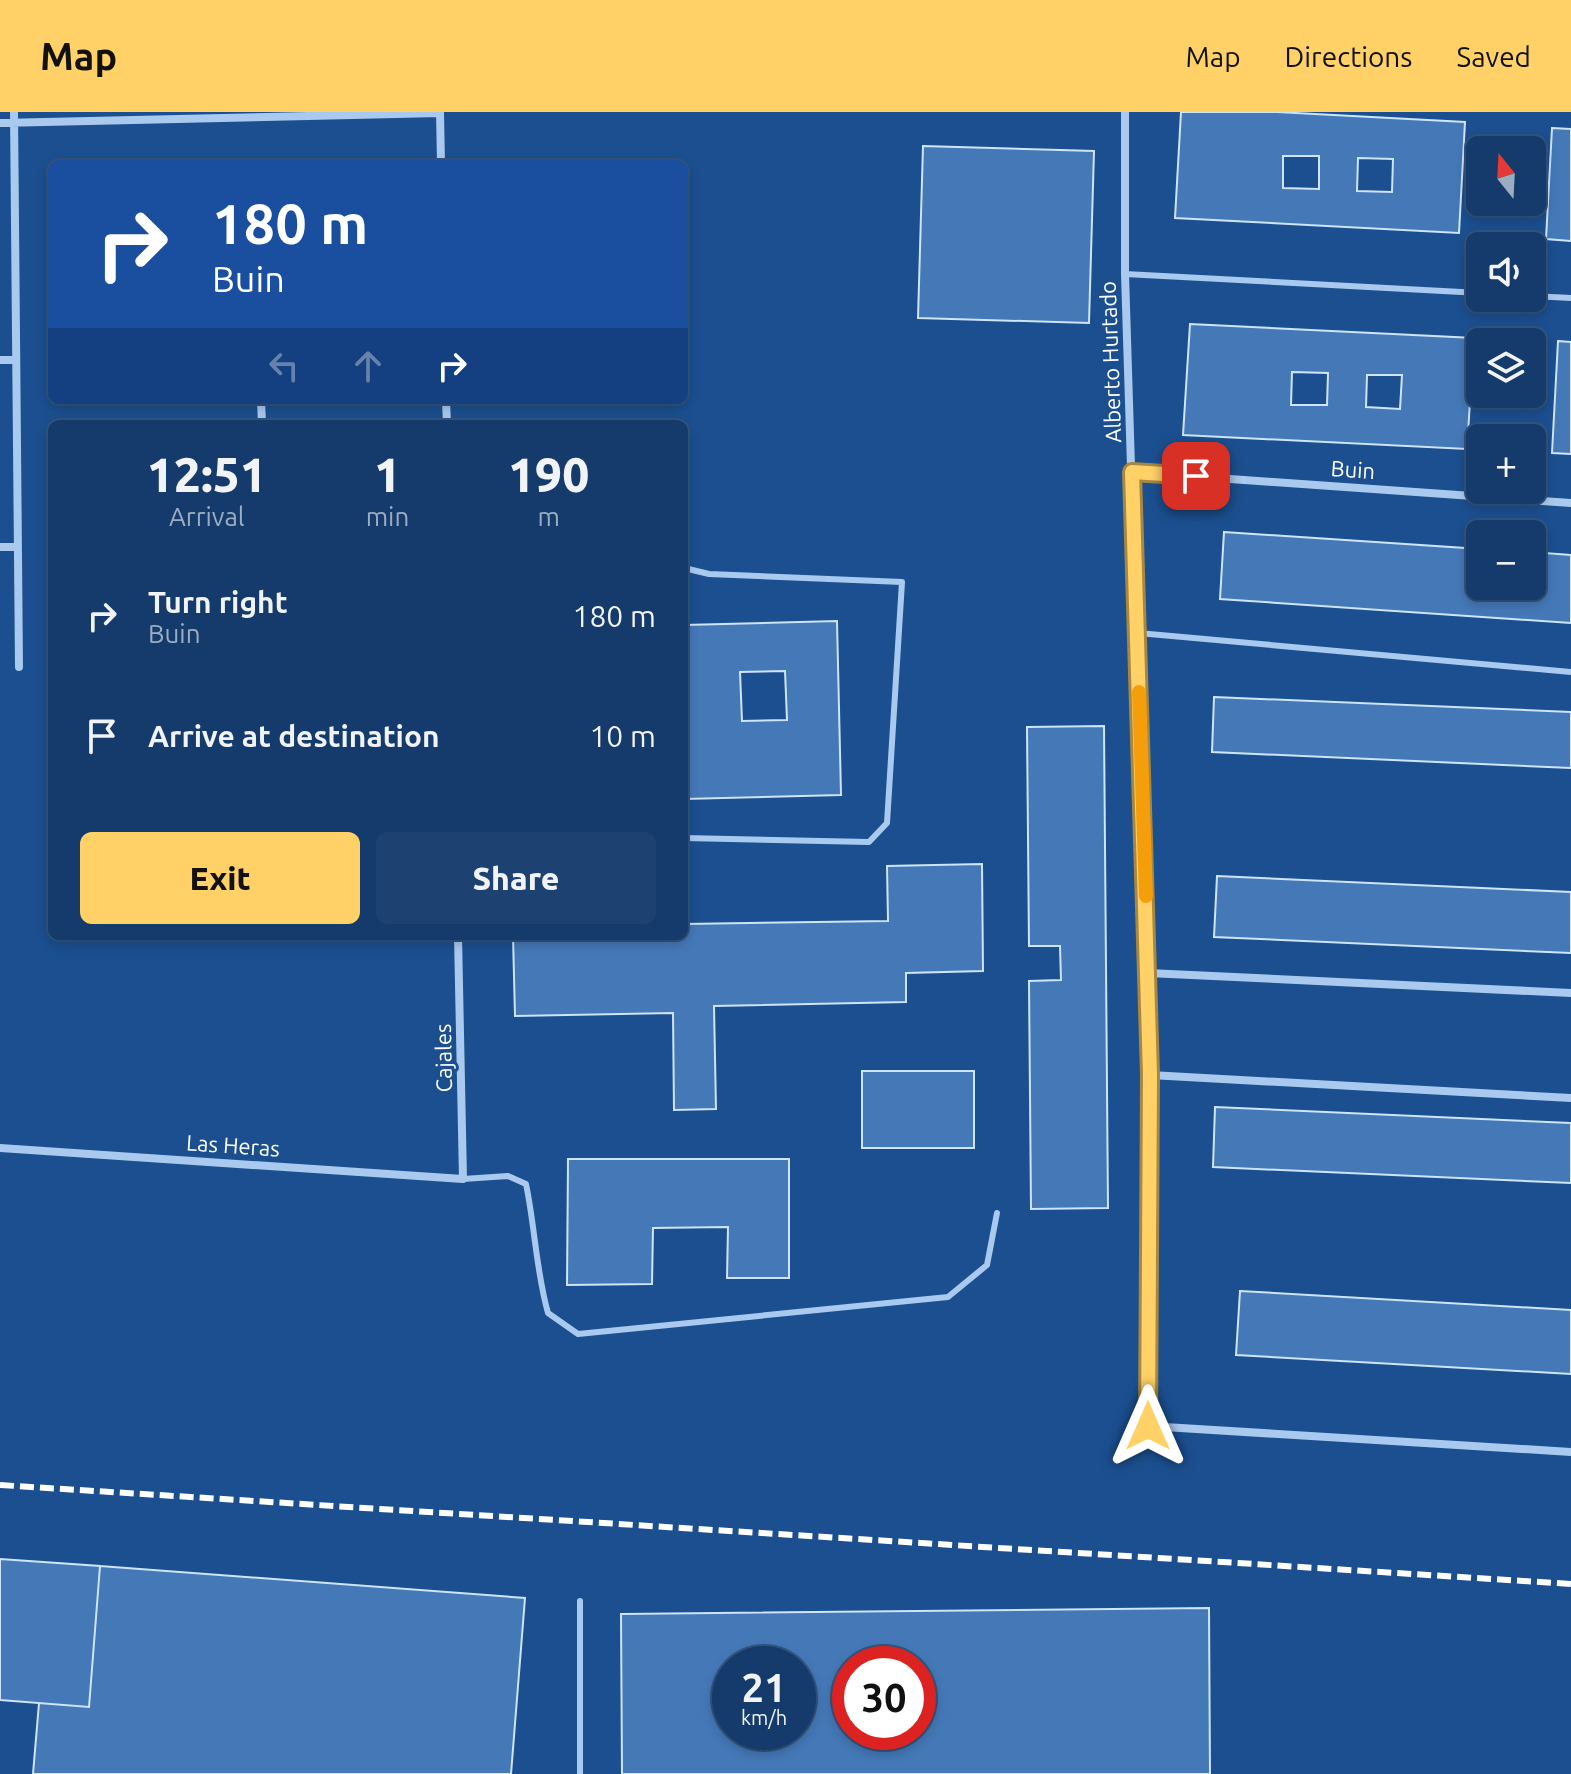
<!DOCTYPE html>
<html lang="en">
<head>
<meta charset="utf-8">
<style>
  :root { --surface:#143b6b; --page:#1d4271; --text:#f1f3f6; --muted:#9dadc1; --line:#33557e; --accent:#ffd166 }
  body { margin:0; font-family:Ubuntu,sans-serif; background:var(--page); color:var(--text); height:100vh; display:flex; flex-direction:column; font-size:30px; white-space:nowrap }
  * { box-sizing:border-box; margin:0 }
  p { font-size:26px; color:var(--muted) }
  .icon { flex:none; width:44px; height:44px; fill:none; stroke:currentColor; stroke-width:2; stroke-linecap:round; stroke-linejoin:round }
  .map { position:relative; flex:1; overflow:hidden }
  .side { position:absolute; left:48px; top:308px; width:640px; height:520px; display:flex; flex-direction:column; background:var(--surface); border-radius:12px; box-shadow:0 4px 12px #0003,0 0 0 2px var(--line) }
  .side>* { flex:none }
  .banner { position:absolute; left:48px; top:48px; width:640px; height:244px; border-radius:12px; box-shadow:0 4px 12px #0003,0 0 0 2px var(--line); background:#1a4fa0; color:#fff; overflow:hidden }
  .needle { width:52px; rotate:342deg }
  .controls { position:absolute; left:1466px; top:24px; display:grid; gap:16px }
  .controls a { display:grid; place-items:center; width:80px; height:80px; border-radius:12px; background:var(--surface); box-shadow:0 4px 12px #0003,0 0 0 2px var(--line); font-size:40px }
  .speed { position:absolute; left:712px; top:1534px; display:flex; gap:16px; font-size:40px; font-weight:700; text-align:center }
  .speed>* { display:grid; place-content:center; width:104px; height:104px; border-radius:50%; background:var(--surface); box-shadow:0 4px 12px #0003,0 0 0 2px var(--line); line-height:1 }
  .speed small { font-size:20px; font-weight:400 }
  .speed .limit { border:12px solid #d22; background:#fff; color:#111 }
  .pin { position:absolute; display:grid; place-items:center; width:68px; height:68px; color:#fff; margin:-34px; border-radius:16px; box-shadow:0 4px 12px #0006 }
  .me { position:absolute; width:88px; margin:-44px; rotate:0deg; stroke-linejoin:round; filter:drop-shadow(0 0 6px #0008) }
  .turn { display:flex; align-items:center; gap:28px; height:168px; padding:0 32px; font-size:36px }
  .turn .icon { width:104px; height:104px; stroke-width:2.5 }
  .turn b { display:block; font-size:56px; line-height:68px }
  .lanes { display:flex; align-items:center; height:76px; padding:0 32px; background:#0003; justify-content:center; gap:40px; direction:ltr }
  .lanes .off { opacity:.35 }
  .eta { display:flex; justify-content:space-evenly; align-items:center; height:136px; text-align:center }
  .eta b { font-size:48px; font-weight:800; line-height:56px }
  .action { display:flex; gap:16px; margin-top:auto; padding:16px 32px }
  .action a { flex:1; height:92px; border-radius:12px; background:var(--accent); color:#111; font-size:32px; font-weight:800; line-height:92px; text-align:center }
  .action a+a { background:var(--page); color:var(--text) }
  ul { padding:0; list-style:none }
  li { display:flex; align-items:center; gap:24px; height:120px; padding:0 32px }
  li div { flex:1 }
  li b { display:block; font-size:30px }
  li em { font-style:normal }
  header { display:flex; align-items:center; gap:48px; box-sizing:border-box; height:112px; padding:0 40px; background:var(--accent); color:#111 }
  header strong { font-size:38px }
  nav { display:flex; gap:44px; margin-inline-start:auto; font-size:28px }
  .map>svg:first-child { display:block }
  .building { fill:#4478b7; stroke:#cfe3fa; stroke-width:2; fill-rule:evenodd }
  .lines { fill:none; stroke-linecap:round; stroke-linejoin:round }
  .service { stroke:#a9c9ee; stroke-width:6 }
  .minor { stroke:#a9c9ee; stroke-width:8 }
  .rail { stroke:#fff; stroke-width:6; stroke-dasharray:14 6; stroke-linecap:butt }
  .route-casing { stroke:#a68842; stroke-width:20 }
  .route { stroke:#ffd166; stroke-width:14 }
  .slow { stroke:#f59e0b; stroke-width:14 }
  .labels { text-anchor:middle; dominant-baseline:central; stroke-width:6; stroke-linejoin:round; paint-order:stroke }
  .street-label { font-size:22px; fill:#fff; stroke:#1b4f8f }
</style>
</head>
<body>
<header>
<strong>Map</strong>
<nav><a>Map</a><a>Directions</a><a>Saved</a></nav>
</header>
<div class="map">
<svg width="1571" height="1662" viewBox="0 0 1571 1662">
  <rect width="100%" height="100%" fill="#1b4f8f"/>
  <!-- building -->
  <path class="building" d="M1181,0H1277L1465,10L1459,121L1175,106ZM1283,44H1319V77L1283,76ZM1358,46L1393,47L1392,80L1357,79Z
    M1552,16L1571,17V129L1546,127Z
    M923,34L1094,39L1089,211L918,206Z
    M1190,212L1474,226L1467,337L1183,323ZM1292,260L1328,261L1327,293H1291ZM1367,263H1402L1400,297L1366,295Z
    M1558,229L1571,230V342L1552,341Z
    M1224,420L1480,437V474H1532V440L1571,443V511L1220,487Z
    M837,509L841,683L684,687V513ZM785,559L787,608L742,609L740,560Z
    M1214,585L1571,600V656L1212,640Z
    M1104,614L1108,1096L1031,1097L1029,869L1061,868L1060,834H1029L1027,615Z
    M982,752L983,859L906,861V890L714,894L716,997L674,998L673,901L515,904L513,824H684V812L888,809L887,754Z
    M1217,764L1571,780V841L1214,825Z
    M862,959H974V1036H862Z
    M1215,995L1571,1011V1071L1213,1055Z
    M568,1047H789V1166H727L728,1115L653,1116L652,1172L567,1173Z
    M1240,1179L1571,1198V1262L1236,1243Z
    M0,1447L100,1454L89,1595L0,1588Z
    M100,1454L525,1486L511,1662H33L39,1591L89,1595Z
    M1209,1496L1210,1662H622L621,1502ZM730,1552H798V1620H730ZM850,1552H918V1620H850Z"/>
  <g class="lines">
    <!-- service -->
    <path class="service" d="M1125,162L1480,181
      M1532,184L1571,186
      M684,456L709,462L902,470L887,711L869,730L684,726
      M1138,521L1571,560
      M463,1067L508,1064L526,1072C535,1115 536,1159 548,1201L578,1222L948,1185L987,1153L997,1101
      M580,1662V1489"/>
    <!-- minor -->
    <path class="minor" d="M14,0L19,555
      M440,0L441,52
      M1125,0V162L1150,963L1148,1314L1571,1340
      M0,11L440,1
      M0,248H16
      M261,288L262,312
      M446,288L447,312
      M1132,360L1571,391
      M0,435H17
      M1148,861L1571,881
      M1150,963L1571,986
      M0,1036L463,1067L458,824"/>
    <!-- rail -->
    <path class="rail" d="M0,1373L1571,1472"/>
  </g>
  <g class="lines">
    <defs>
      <path id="route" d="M1148,1314L1150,963L1132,360L1196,364"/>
    </defs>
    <!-- route casing -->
    <use href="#route" class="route-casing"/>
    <!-- route -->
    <use href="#route" class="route"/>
    <!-- slow -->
    <path class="slow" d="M1139,580L1146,784"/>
  </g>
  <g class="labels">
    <!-- street labels -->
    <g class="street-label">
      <text transform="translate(1110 250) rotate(-92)">Alberto Hurtado</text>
      <text transform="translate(1353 357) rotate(4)">Buin</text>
      <text transform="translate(443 946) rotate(-91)">Cajales</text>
      <text transform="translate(233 1033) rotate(4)">Las Heras</text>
    </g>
  </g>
</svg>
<div class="controls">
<a><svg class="needle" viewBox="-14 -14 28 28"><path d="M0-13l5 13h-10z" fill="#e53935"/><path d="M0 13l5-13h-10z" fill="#9dadc1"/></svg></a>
<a><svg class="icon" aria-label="sound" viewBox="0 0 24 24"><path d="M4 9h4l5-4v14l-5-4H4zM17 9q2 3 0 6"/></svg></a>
<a><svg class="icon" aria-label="layers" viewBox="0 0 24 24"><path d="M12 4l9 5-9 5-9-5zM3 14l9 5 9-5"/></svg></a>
<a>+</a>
<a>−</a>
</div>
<div class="speed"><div>21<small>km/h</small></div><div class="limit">30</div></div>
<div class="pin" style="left:1196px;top:364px;background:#d93025"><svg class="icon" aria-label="arrive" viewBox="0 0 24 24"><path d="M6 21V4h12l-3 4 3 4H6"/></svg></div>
<svg class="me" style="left:1148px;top:1314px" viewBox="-20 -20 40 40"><path d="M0-17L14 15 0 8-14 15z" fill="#ffd166" stroke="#fff" stroke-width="4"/></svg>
<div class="banner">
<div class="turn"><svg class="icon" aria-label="right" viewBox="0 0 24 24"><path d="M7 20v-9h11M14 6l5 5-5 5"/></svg><div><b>180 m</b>Buin</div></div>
<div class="lanes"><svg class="icon off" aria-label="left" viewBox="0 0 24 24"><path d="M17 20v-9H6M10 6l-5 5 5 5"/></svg><svg class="icon off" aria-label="ahead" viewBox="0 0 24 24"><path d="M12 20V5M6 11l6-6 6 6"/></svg><svg class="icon" aria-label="right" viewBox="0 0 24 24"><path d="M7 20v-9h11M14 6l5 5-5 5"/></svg></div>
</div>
<section class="side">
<div class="eta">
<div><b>12:51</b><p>Arrival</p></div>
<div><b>1</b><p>min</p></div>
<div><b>190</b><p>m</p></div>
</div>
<ul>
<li><svg class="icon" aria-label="right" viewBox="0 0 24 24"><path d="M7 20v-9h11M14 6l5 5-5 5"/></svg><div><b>Turn right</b><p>Buin</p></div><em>180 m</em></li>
<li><svg class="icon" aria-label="arrive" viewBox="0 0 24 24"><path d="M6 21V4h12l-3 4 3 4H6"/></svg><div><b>Arrive at destination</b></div><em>10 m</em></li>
</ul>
<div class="action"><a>Exit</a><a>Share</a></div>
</section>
</div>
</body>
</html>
